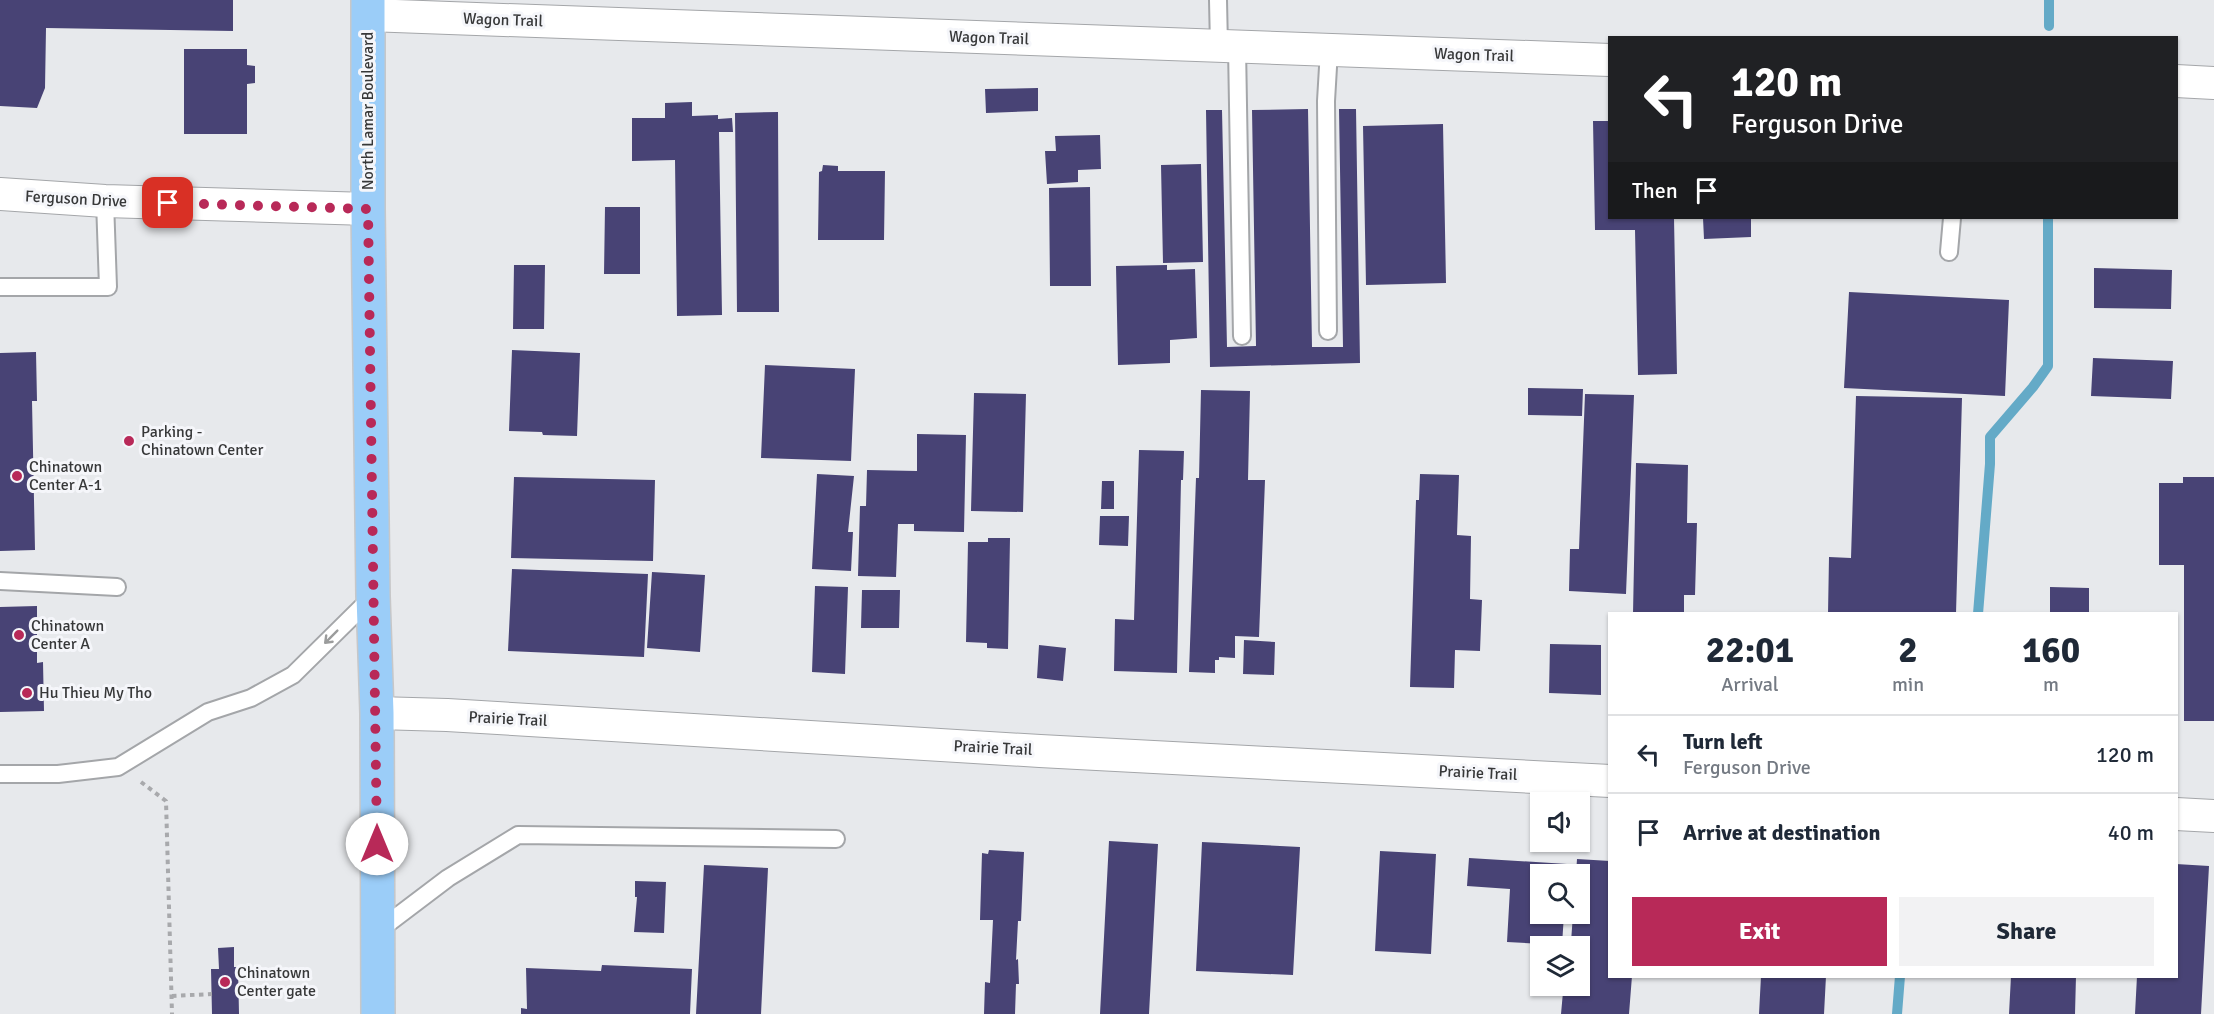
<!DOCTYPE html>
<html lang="en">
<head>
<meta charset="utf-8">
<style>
  :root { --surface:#fff; --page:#f2f2f3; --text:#1f2937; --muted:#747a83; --line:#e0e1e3; --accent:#b82958 }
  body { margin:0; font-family:Signika,sans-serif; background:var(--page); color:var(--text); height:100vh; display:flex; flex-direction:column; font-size:22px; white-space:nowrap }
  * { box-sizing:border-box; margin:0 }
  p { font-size:20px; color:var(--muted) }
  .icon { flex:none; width:33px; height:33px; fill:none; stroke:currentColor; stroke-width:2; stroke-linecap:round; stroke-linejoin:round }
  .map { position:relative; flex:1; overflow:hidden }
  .panel { position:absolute; left:1608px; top:612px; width:570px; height:366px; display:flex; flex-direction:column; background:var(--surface); border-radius:0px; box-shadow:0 2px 4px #0004 }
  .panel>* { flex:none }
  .banner { position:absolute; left:1608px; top:36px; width:570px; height:183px; border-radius:0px; box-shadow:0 2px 4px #0004; background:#202124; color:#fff; overflow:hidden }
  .buttons { position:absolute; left:1530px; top:792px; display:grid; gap:12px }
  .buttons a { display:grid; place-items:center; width:60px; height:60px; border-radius:0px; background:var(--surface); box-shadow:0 2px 4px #0004; font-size:30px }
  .pin { position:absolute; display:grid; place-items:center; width:51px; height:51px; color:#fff; margin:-26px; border-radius:12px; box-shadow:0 3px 9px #0006 }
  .me { position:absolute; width:66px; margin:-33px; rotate:0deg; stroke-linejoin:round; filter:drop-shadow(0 0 4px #0008) }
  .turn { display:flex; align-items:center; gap:21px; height:126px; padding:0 24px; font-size:27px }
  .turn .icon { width:78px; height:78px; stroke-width:2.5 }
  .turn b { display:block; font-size:42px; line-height:51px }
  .then { display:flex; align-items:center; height:57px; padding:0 24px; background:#0003; gap:12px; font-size:22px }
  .eta { display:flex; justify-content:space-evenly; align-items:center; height:102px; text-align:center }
  .eta b { font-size:36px; font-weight:700; line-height:42px }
  .primary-button { display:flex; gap:12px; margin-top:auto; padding:12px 24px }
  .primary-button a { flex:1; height:69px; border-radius:0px; background:var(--accent); color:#fff; font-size:24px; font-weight:700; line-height:69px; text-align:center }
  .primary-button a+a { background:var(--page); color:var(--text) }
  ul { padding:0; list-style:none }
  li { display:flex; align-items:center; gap:18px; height:78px; padding:0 24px; border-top:2px solid var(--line) }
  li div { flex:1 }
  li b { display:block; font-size:22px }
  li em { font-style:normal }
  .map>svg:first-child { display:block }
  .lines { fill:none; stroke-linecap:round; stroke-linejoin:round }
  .stream { stroke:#64aac7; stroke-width:10 }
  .building { fill:#484375 }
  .service-casing { stroke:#a4a6a9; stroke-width:20 }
  .minor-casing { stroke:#a4a6a9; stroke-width:34 }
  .primary-casing { stroke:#c7c7c8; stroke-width:36 }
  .path { stroke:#a8a9ac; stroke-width:4; stroke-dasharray:4.5 4.5; stroke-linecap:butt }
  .service { stroke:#fff; stroke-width:16 }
  .minor { stroke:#fff; stroke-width:32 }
  .primary { stroke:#9bcdf8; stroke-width:33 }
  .oneway { stroke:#9b9c9c }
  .route { stroke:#b82958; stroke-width:10; stroke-dasharray:0 18 }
  .poi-dot { fill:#b82958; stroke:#f5f6fa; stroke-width:2 }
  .labels { text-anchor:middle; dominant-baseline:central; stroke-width:6; stroke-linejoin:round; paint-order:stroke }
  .street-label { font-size:16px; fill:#373839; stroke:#f5f6fa }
  .poi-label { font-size:16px; fill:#373839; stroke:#f5f6fa; text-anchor:start }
</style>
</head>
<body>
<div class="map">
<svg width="2214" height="1014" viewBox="0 0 2214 1014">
  <rect width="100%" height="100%" fill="#e7e9ec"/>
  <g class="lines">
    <!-- stream -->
    <path class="stream" d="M2049,0V26
      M1978,614L1990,464V437L2033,387L2048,366V218
      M1897,1014L1900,976"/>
  </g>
  <!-- building -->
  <path class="building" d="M0,0H233V31L46,28L45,88L37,108L0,106Z
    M184,49H247V65L255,66V83L247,84V134H184Z
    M1038,88V111L986,113L985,89Z
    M692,102V116L718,115V119L732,118L733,132H719L722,315L677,316L675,160L632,161V118H665V103Z
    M1308,109L1312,347H1343L1339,109H1356L1360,363L1210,367L1206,110H1222L1227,347L1256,346L1252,110Z
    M778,112L779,312H737L735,113Z
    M1593,121H1610V218H1674L1677,374L1638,375L1635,230H1595Z
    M1443,124L1446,283L1366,285L1363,126Z
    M1100,135L1101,169L1078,170V182L1047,184L1045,151H1056L1055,136Z
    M1201,164L1203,262L1163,263L1161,165Z
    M823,165L838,166V171H885L884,240H818L819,172L822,171Z
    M1090,187L1091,286H1050L1049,188Z
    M605,207H640V274H604Z
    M1703,218H1751V237L1704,239Z
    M514,265H545L544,329H513Z
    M1167,265V270L1195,269L1197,338L1170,340V363L1118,365L1116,266Z
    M2094,268L2172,270L2171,309L2094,308Z
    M1849,292L2009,300L2005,396L1844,388Z
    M512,350L580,353L577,436L543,435L542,432L509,431Z
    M36,352L37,401H32L35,550L0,551V353Z
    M2093,358L2173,361L2171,399L2091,396Z
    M765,365L855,369L851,461L761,458Z
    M1528,388L1583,389L1582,416L1528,415Z
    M1201,390L1250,391L1248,480H1265L1259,637L1235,636V658L1219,657V660H1215V673L1189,672L1196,478H1199Z
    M974,393L1026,394L1023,512L971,511Z
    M1585,394L1634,395L1626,594L1569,591L1570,549H1579Z
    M1856,396L1962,398L1956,614H1828L1829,557L1851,558Z
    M917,434L966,435L964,532L914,531V524H898L896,577L858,576L860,506H866L867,470L917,471Z
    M1139,450L1184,451L1183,480H1181L1177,673L1114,671L1115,619L1134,620Z
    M1636,463L1688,465L1687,523H1697L1695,595H1684V614H1633Z
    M817,474L854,476L848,532H853L851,571L812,569Z
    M1420,474L1459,475L1457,535L1471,536L1470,599L1482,600L1480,651L1455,650L1454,688L1410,687L1416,500H1419Z
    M514,477L655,480L653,561L511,558Z
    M2183,477H2214V721H2184V565H2159V483H2183Z
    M1102,481H1114V509H1101Z
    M1100,516H1129L1128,546L1099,545Z
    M988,538H1010L1008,649L987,648V643L966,642L968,542H988Z
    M512,569L648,574L644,657L508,651Z
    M652,572L705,575L700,652L647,648Z
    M815,586L848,587L845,674L812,672Z
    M2050,587L2089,588V614H2050Z
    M862,590H900L899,628H861Z
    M37,606V663L43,662L44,711L0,712V607Z
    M1244,640L1275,642L1274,675L1243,674Z
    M1550,644L1601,645V695L1549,693Z
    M1039,645L1066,648L1063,681L1037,678Z
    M1109,841L1158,844L1149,1014H1100Z
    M1202,842L1300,847L1293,975L1196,971Z
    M989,850L1024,852L1021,921H1018L1016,960L1018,959L1019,984H1016L1015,1014H984L985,982L990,983L993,920H980L982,853L988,854Z
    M1380,851L1436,854L1431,954L1375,951Z
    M1469,858L1567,864V874H1540V914H1564L1562,945L1507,942L1510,889L1467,886Z
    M1577,859L1610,861V976H1632L1629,1014H1561L1563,992L1568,993L1569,986H1580V946H1566V942H1571L1573,914H1580V874H1576Z
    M2176,864L2209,866L2201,1014H2135L2137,976H2176Z
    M704,865L768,868L761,1014H696Z
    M635,881L666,882L664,933L634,932L637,897H635Z
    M234,947V967H238L239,1014H212L211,969H219L218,948Z
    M602,965L692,969L690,1014H521V1008L527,1009L526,968L601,971Z
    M1761,976H1826L1824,1014H1759Z
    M2011,976H2076L2075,1014H2009Z"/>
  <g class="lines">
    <defs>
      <path id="service" d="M1218,0L1219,46
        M1237,47L1242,336
        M1949,252L1952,218
        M0,287H108L105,201
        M1328,331L1326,101L1329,50
        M0,581L117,587
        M0,774H58L118,767L208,712L251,698L293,675L372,597
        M378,931L448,878L518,835L836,839"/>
      <path id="minor" d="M368,15L1610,60
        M2176,81L2214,83
        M0,194L105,201L368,209
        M377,713L447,715L1040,751L1610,781
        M2176,814L2214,816"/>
      <path id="primary" d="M368,0V209L373,596L377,713L378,1014"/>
    </defs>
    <!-- service casing -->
    <use href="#service" class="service-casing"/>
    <!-- minor casing -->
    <use href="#minor" class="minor-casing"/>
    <!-- primary casing -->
    <use href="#primary" class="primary-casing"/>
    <!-- path -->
    <path class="path" d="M141,782L166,801L172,1014
      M172,996L212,994"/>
    <!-- service -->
    <use href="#service" class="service"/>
    <!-- minor -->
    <use href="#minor" class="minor"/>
    <!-- primary -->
    <use href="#primary" class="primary"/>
  </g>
  <!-- one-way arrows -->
  <defs><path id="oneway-shaft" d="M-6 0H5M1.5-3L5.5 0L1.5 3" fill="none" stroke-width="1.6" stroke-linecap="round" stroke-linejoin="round" transform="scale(1.5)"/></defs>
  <use class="oneway" href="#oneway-shaft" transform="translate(331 637) rotate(135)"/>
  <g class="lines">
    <!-- route -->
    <path class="route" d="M168,203L368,209L377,844"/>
  </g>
  <!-- markers -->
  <g class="poi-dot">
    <circle cx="129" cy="441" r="6"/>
    <circle cx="17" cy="476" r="6"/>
    <circle cx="19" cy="635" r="6"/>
    <circle cx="27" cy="693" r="6"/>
    <circle cx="225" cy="982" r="6"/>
  </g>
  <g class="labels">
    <!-- street labels -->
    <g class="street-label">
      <text transform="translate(503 20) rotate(2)">Wagon Trail</text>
      <text transform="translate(989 38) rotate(2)">Wagon Trail</text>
      <text transform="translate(1474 55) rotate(2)">Wagon Trail</text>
      <text transform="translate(368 111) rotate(-90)">North Lamar Boulevard</text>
      <text transform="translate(76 199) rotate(3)">Ferguson Drive</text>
      <text transform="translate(508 719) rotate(3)">Prairie Trail</text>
      <text transform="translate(993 748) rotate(3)">Prairie Trail</text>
      <text transform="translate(1478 773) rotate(3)">Prairie Trail</text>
    </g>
    <!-- poi labels -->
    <g class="poi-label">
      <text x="141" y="432">Parking -<tspan x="141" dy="18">Chinatown Center</tspan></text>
      <text x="29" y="467">Chinatown<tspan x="29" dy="18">Center A-1</tspan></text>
      <text x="31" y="626">Chinatown<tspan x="31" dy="18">Center A</tspan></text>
      <text x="39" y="693">Hu Thieu My Tho</text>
      <text x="237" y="973">Chinatown<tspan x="237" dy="18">Center gate</tspan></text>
    </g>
  </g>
</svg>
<div class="buttons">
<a><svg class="icon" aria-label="sound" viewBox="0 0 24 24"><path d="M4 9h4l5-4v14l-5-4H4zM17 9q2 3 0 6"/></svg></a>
<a><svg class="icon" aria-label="search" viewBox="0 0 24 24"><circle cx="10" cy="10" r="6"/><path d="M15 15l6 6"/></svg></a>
<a><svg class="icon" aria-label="layers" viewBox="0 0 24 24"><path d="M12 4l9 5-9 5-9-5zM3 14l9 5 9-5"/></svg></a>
</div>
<div class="pin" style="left:168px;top:203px;background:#d93025"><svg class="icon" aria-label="arrive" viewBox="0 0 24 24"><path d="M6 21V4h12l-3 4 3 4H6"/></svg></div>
<svg class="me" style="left:377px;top:844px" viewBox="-20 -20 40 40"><circle r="19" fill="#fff"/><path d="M0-13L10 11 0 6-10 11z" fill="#b82958"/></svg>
<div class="banner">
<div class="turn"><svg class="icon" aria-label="left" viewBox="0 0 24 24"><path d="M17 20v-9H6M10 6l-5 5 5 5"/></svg><div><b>120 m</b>Ferguson Drive</div></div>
<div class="then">Then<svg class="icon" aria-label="arrive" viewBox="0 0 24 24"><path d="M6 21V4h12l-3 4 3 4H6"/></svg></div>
</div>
<section class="panel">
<div class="eta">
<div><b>22:01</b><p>Arrival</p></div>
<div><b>2</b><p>min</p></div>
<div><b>160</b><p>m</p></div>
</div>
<ul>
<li><svg class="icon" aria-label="left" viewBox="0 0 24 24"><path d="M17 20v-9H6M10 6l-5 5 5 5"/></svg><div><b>Turn left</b><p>Ferguson Drive</p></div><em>120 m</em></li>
<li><svg class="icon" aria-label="arrive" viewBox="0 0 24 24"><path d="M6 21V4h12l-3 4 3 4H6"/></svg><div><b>Arrive at destination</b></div><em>40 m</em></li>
</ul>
<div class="primary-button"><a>Exit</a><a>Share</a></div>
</section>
</div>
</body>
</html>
